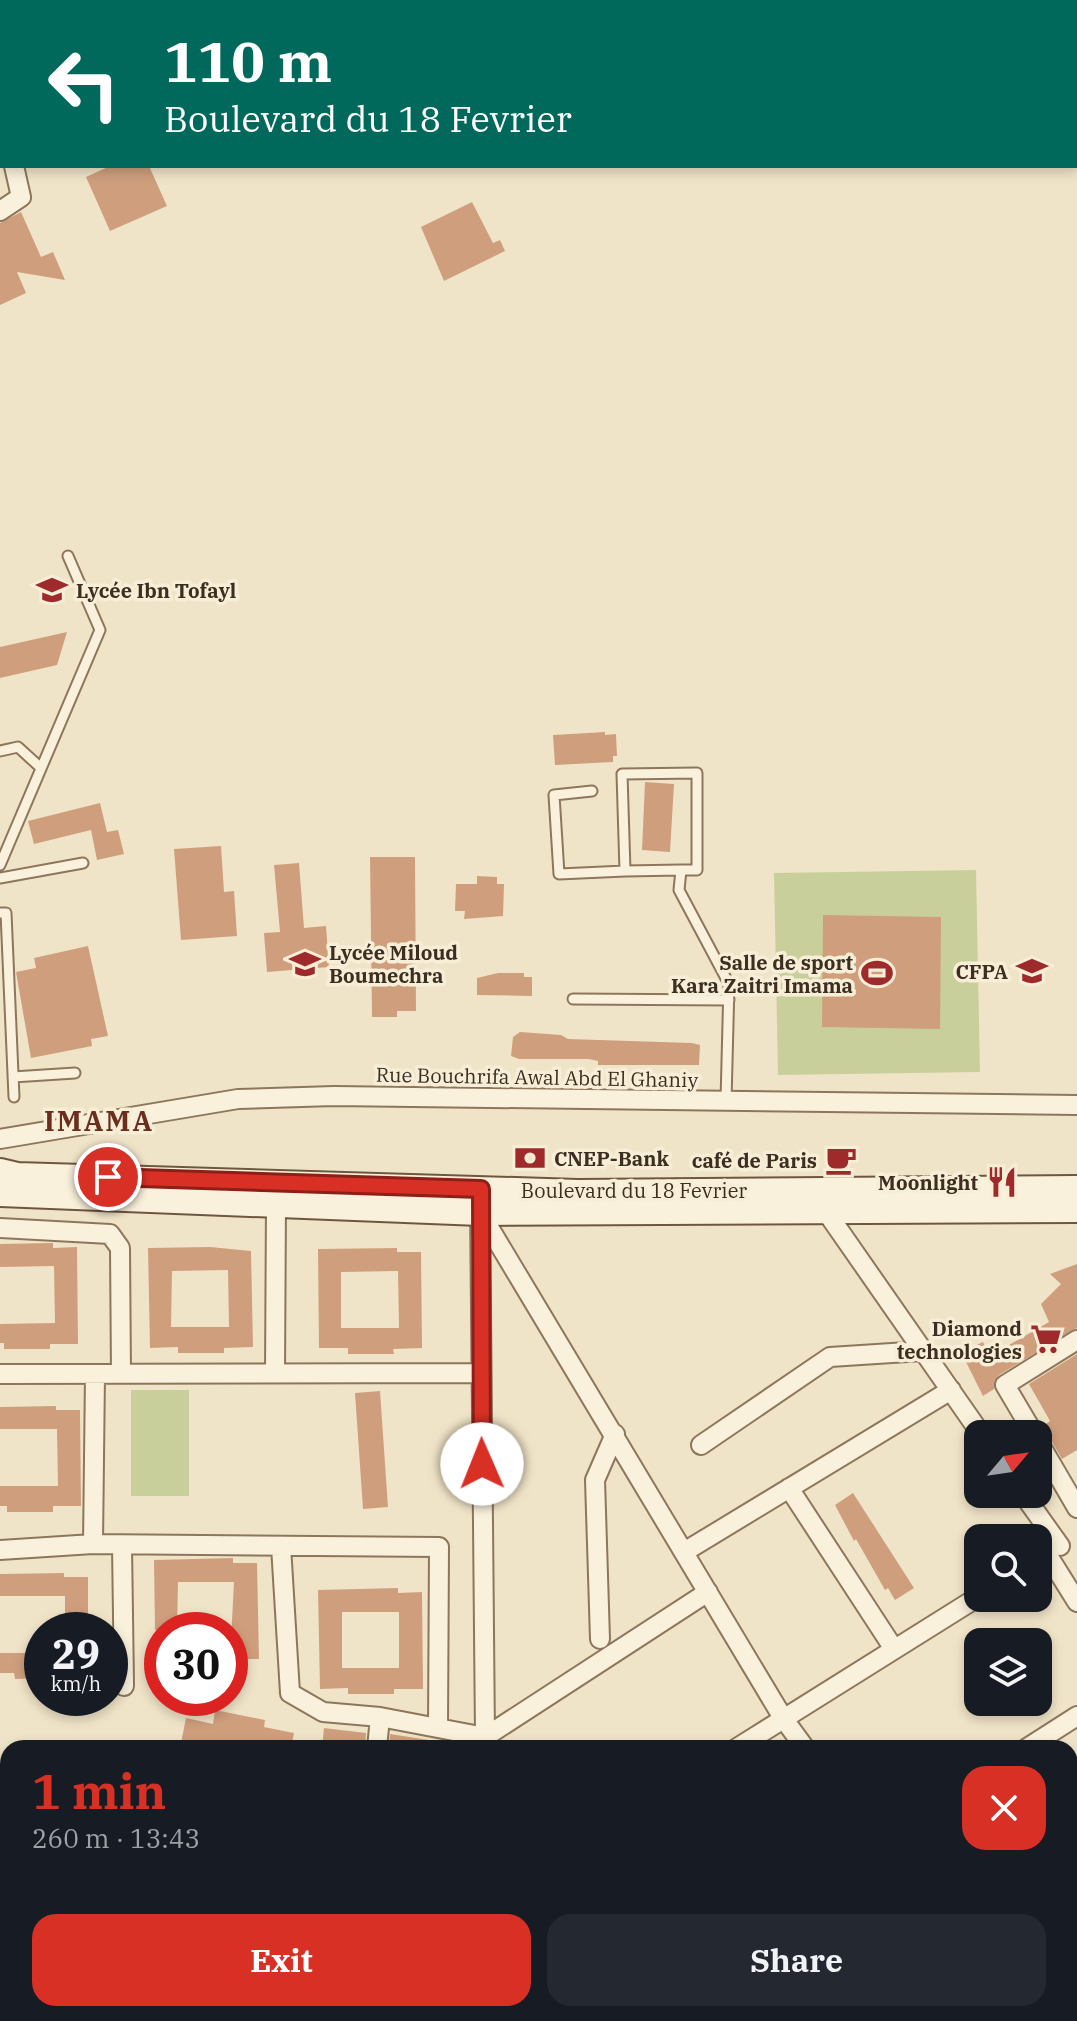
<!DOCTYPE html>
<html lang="en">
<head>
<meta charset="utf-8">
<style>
  :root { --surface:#171b24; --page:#242831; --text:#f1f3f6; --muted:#9ea1a6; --accent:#d93025 }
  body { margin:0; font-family:"IBM Plex Serif",serif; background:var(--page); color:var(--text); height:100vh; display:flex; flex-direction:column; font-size:30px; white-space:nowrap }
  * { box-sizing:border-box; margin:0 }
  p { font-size:26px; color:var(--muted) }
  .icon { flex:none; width:44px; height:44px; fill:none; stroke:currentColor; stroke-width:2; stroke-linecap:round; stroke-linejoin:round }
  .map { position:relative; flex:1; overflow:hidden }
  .drawer { position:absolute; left:0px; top:1740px; width:1078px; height:282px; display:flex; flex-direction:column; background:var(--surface); border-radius:24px 24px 0 0; box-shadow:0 4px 12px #0003 }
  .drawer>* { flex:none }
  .top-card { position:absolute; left:0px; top:0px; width:1078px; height:168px; box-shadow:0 4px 12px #0003; background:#00695c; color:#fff; overflow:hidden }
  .needle { width:52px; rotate:61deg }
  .tools { position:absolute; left:964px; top:1420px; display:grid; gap:16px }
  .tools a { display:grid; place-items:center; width:88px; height:88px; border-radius:16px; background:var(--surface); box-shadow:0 4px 12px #0003; font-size:40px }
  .speed { position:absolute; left:24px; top:1612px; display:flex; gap:16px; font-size:40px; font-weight:700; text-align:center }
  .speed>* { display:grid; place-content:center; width:104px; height:104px; border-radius:50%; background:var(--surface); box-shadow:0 4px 12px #0003; line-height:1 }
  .speed small { font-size:20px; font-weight:400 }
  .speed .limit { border:12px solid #d22; background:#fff; color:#111 }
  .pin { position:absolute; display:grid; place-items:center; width:68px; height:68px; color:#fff; margin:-34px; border:4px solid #fff; border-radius:50%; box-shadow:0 2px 8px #0007 }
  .me { position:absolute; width:88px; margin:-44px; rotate:359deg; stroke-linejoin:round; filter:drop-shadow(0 0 6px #0008) }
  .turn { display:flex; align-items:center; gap:28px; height:168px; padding:0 32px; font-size:36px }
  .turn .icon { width:104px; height:104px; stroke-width:2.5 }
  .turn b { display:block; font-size:56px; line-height:68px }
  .round { display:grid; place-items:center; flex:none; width:84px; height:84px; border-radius:24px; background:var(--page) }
  .summary { display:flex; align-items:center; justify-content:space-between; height:136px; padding:0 32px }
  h1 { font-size:48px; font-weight:700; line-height:60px; color:var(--accent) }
  .action { display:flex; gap:16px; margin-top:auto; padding:16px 32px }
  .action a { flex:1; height:92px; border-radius:24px; background:var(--accent); color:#fff; font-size:32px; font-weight:700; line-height:92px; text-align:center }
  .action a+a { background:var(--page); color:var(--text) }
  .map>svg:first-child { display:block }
  .green { fill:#c9cf9b }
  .building { fill:#cf9f7d; fill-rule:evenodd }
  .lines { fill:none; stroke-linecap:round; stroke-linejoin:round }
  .service-casing { stroke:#8d765c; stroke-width:13 }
  .minor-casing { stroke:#8d765c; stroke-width:22 }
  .secondary-casing { stroke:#6f573f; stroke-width:28 }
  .service { stroke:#faf1dc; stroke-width:9 }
  .minor { stroke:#faf1dc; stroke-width:18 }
  .secondary { stroke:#faf1dc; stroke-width:24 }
  .route-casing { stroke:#8d1f18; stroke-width:20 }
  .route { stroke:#d93025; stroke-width:14 }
  .labels { text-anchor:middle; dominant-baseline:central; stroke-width:7; stroke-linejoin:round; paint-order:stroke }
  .poi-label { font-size:20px; font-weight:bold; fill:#3d2e20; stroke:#f7eed8; text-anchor:end }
  .street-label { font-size:20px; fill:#3d2e20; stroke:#f7eed8 }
  .district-label { font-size:28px; font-weight:bold; letter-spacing:2px; fill:#6b2e1e; stroke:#f7eed8 }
</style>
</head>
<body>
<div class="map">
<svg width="1077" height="2021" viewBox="0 0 1077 2021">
  <rect width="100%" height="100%" fill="#f0e4c8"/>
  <!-- green -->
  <path class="green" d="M976,870L980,1072L778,1075L774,873Z
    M131,1390H189V1496H131Z"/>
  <!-- building -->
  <path class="building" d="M110,166H149L167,206L110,231L86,177Z
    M472,202L493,243L500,240L505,251L444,281L421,227Z
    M21,212L41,257L53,252L65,280L17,272L26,293L0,305V223Z
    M67,632L57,665L0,678V647Z
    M605,732V735L616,734L617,756H613V762L555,765L553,735Z
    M645,782L674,784L670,852L642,850Z
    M100,803L107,832L118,830L124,854L97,860L91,830L34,844L28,821Z
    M221,846L224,892L234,891L237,936L181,940L174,849Z
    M370,857H415L416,1011H397V1017H372Z
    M299,863L304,928L326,926L329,967L267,972L264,933L280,932L274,865Z
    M477,876L497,877V884H504L503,916L464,919L465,911H455L456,884H477Z
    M823,915L941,917L940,1029L822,1027Z
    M88,946L108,1036L91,1039L92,1046L31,1058L16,972L36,968L34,958Z
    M498,973H524V977H532V996L477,995V978Z
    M520,1032L561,1035L568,1039L692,1043L700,1045L699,1065H598V1061L589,1059H519L511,1056L513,1037Z
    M53,1243V1248L77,1247L78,1344H50V1349H4V1343H0V1324L55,1323L54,1266L0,1267V1244Z
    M210,1247L251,1251L253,1347L224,1348V1353H178V1347L150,1348L148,1248ZM228,1270L229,1327H171L172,1271Z
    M397,1248V1252H421L422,1348L393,1349L394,1354H348V1348H319L318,1249ZM398,1271L399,1328H341V1272Z
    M1077,1264V1328L999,1375L994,1389L983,1396L961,1352L983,1342L990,1356L1049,1322L1041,1304L1061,1284L1050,1274Z
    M1077,1354V1450L1062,1459L1043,1426L1050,1421L1029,1384Z
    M380,1391L388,1507L363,1509L355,1393Z
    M56,1406V1410H80L81,1506H53V1512H7V1506H0V1486H58L57,1429H0V1407Z
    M853,1493L914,1588L895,1600L888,1588L885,1590L856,1539L854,1541L835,1505Z
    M233,1558V1563H257L259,1659H230L234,1582H178L177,1630H155L154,1560Z
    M64,1573V1577H88V1630H72V1619H65V1596H0V1574Z
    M398,1588V1593L422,1592L423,1689H394V1694H348V1688L320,1689L318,1590ZM342,1612H399V1668H342Z
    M0,1653H42V1678L15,1679L14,1673H0Z
    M215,1710L265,1720L264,1727L294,1733L291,1748H180L186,1718L213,1724Z
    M324,1728L366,1733L365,1748H322Z
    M390,1734L461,1745V1748H389Z"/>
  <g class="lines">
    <defs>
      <path id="service" d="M12,0L13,2
        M0,751L18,747L41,768
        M592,791L554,795L559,874L625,871
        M0,865L100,630L68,556
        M681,870L625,871L622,774L697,773V870H681L679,890L729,984L726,1101
        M0,878L83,863
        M0,913H6L14,1097
        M573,999L729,1000
        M13,1077L75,1073"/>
      <path id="minor" d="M0,127L2,132
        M0,211L21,197L14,166
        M0,1139L238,1099L334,1096L1077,1105
        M825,1210L981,1434
        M481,1214L783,1718L805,1748
        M0,1228L110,1234L120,1248L121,1374
        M275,1373L276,1203
        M0,1374L481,1373
        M1034,1434L1005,1385L1077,1340
        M1038,1441L1077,1508
        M701,1445L830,1357L923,1351
        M789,1488L894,1649
        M1023,1494L1060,1546
        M93,1544L95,1374
        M122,1545L124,1686
        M281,1546L290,1693L323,1712L380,1717
        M0,1550L93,1544L439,1547L438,1728
        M684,1552L951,1390
        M1047,1554L1077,1602
        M600,1639L595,1480L615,1434
        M485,1745V1737L708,1592
        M377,1748L380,1717L485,1737L480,1204
        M737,1748L978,1597
        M1027,1748L1077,1716
        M1070,1923L1077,1935
        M0,1999L8,2000
        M229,2014L255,2021
        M526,2014L531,2021
        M631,2014L636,2021
        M783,2014L788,2021
        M915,2014L919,2021
        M987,2014L991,2021
        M140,2021L147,2014
        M344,2021L346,2014
        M450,2021L452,2014"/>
      <path id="secondary" d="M0,1171L17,1175L578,1192L1077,1188
        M0,1194L480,1213L1077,1210"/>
    </defs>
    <!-- service casing -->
    <use href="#service" class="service-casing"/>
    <!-- minor casing -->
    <use href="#minor" class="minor-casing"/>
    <!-- secondary casing -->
    <use href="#secondary" class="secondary-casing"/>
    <!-- service -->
    <use href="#service" class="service"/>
    <!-- minor -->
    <use href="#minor" class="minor"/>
    <!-- secondary -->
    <use href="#secondary" class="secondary"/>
  </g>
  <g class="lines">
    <defs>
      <path id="route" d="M108,1177L481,1189L482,1464"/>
    </defs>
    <!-- route casing -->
    <use href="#route" class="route-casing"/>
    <!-- route -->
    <use href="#route" class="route"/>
  </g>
  <!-- icons -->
  <defs>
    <symbol id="school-bare" viewBox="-9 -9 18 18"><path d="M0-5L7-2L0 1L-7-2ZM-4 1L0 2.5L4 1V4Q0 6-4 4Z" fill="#9e2a2b" stroke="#f7eed8" stroke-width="2.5" paint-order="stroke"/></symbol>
    <symbol id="university-bare" viewBox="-9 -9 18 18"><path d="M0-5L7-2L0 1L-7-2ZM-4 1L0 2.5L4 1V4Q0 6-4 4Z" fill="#9e2a2b" stroke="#f7eed8" stroke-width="2.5" paint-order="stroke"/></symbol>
    <symbol id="stadium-bare" viewBox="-9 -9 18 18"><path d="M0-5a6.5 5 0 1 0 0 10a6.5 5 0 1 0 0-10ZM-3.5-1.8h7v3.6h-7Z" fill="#9e2a2b" stroke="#f7eed8" stroke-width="2.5" paint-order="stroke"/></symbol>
    <symbol id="bank-bare" viewBox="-9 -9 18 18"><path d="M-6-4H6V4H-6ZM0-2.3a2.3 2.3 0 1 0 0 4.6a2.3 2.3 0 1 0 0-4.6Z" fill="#9e2a2b" stroke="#f7eed8" stroke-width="2.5" paint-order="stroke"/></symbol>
    <symbol id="cafe-bare" viewBox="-9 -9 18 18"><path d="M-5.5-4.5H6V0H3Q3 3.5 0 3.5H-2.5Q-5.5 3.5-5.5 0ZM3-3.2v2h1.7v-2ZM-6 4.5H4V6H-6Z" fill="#9e2a2b" stroke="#f7eed8" stroke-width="2.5" paint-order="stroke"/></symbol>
    <symbol id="restaurant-bare" viewBox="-9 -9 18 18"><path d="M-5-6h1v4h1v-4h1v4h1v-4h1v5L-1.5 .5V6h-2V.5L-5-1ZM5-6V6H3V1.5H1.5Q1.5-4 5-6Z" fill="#9e2a2b" stroke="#f7eed8" stroke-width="2.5" paint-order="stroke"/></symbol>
    <symbol id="supermarket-bare" viewBox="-9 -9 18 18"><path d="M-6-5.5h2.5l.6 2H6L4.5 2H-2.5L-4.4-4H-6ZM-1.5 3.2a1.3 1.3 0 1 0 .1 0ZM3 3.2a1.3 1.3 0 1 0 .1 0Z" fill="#9e2a2b" stroke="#f7eed8" stroke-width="2.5" paint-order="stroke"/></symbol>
  </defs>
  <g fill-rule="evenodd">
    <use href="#school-bare" x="30" y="568" width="44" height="44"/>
    <use href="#school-bare" x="283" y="942" width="44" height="44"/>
    <use href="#university-bare" x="1010" y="949" width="44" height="44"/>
    <use href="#stadium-bare" x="855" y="951" width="44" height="44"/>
    <use href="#bank-bare" x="508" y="1136" width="44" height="44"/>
    <use href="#cafe-bare" x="819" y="1138" width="44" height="44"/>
    <use href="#restaurant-bare" x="980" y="1160" width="44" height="44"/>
    <use href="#supermarket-bare" x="1024" y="1317" width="44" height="44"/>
  </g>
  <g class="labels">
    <!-- poi labels -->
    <g class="poi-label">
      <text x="76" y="590" text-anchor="start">Lycée Ibn Tofayl</text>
      <text x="329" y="952" text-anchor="start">Lycée Miloud<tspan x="329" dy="23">Boumechra</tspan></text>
      <text x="853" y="962">Salle de sport<tspan x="853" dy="23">Kara Zaitri Imama</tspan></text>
      <text x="1008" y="971">CFPA</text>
      <text x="554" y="1158" text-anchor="start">CNEP-Bank</text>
      <text x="817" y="1160">café de Paris</text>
      <text x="978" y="1182">Moonlight</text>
      <text x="1022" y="1328">Diamond<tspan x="1022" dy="23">technologies</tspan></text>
    </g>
    <!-- street labels -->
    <g class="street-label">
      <text transform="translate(537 1077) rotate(1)">Rue Bouchrifa Awal Abd El Ghaniy</text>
      <text x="634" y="1190">Boulevard du 18 Fevrier</text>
    </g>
    <!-- district labels -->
    <g class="district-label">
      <text x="99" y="1120">IMAMA</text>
    </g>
  </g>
</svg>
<div class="tools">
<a><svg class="needle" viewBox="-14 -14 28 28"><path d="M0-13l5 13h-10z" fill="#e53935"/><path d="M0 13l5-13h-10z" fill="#9ea1a6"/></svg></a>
<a><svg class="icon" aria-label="search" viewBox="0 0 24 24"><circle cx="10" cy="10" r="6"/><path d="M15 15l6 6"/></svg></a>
<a><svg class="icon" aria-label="layers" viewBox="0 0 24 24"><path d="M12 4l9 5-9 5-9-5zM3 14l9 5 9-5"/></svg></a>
</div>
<div class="speed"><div>29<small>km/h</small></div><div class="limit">30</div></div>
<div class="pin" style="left:108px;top:1177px;background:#d93025"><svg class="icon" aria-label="arrive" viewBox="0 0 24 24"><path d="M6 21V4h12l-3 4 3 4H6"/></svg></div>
<svg class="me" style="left:482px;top:1464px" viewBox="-20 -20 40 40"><circle r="19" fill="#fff"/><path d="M0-13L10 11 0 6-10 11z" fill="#d93025"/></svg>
<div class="top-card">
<div class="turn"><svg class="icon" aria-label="left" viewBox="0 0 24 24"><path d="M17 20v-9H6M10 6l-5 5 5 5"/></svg><div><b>110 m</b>Boulevard du 18 Fevrier</div></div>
</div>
<section class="drawer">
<div class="summary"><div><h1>1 min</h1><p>260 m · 13:43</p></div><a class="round" style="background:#d93025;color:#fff"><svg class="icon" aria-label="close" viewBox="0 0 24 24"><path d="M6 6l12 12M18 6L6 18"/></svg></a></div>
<div class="action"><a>Exit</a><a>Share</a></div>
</section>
</div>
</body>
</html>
